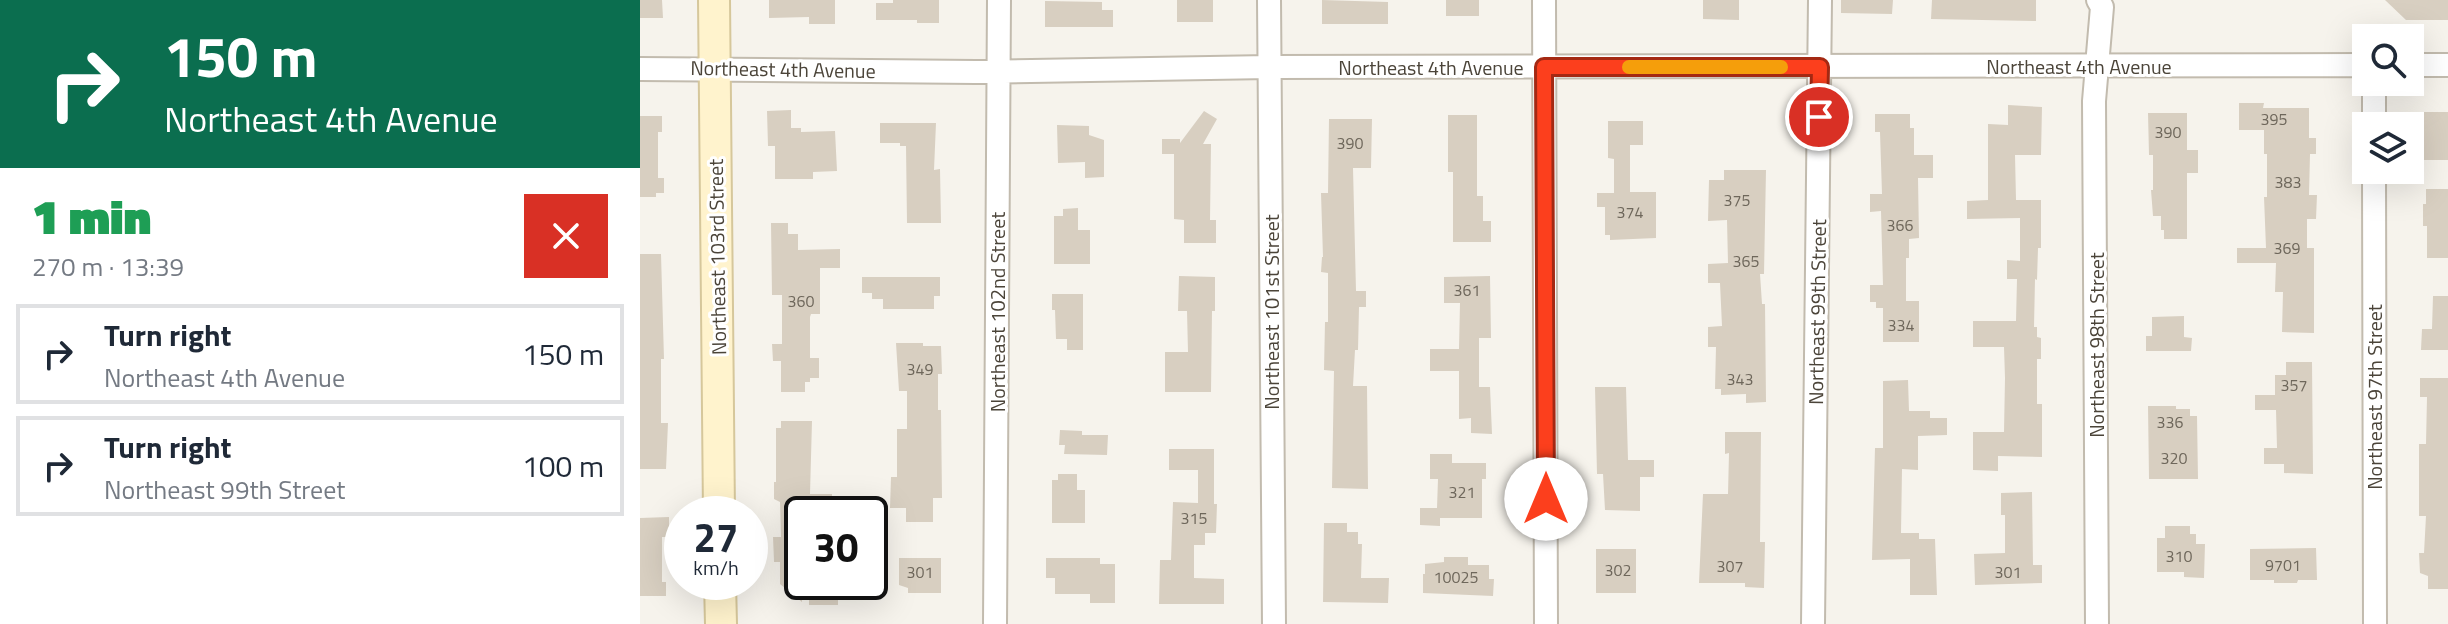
<!DOCTYPE html>
<html lang="en">
<head>
<meta charset="utf-8">
<style>
  :root { --surface:#fff; --page:#f2f2f3; --text:#1f2937; --muted:#747a83; --line:#e0e1e3 }
  body { margin:0; font-family:"Titillium Web",sans-serif; background:var(--page); color:var(--text); height:100vh; display:flex; flex-direction:column; font-size:30px; white-space:nowrap }
  * { box-sizing:border-box; margin:0 }
  p { font-size:26px; color:var(--muted) }
  .icon { flex:none; width:44px; height:44px; fill:none; stroke:currentColor; stroke-width:2; stroke-linecap:round; stroke-linejoin:round }
  .map { position:relative; flex:1; overflow:hidden }
  .panel { display:flex; flex-direction:column; background:var(--surface); width:640px }
  .panel>* { flex:none }
  .top-card { background:#0b6e4f; color:#fff; overflow:hidden }
  .controls { position:absolute; left:1712px; top:24px; display:grid; gap:16px }
  .controls a { display:grid; place-items:center; width:72px; height:72px; border-radius:0px; background:var(--surface); box-shadow:0 8px 32px #0002; font-size:40px }
  .speed { position:absolute; left:24px; top:496px; display:flex; gap:16px; font-size:40px; font-weight:700; text-align:center }
  .speed>* { display:grid; place-content:center; width:104px; height:104px; border-radius:50%; background:var(--surface); box-shadow:0 8px 32px #0002; line-height:1 }
  .speed small { font-size:20px; font-weight:400 }
  .speed .limit { border:4px solid #111; border-radius:12px; background:#fff; color:#111 }
  .pin { position:absolute; display:grid; place-items:center; width:68px; height:68px; color:#fff; margin:-34px; border:4px solid #fff; border-radius:50%; box-shadow:0 2px 8px #0007 }
  .me { position:absolute; width:88px; margin:-44px; rotate:0deg; stroke-linejoin:round; filter:drop-shadow(0 0 6px #0008) }
  .turn { display:flex; align-items:center; gap:28px; height:168px; padding:0 32px; font-size:36px }
  .turn .icon { width:104px; height:104px; stroke-width:2.5 }
  .turn b { display:block; font-size:56px; line-height:68px }
  .round { display:grid; place-items:center; flex:none; width:84px; height:84px; border-radius:0px; background:var(--page) }
  .head { display:flex; align-items:center; justify-content:space-between; height:136px; padding:0 32px }
  h1 { font-size:48px; font-weight:800; line-height:60px; color:#1e9e55 }
  ul { padding:0; list-style:none }
  li { display:flex; align-items:center; gap:24px; height:100px; margin:0 16px 12px; padding:0 16px; border:4px solid var(--line); border-radius:0px }
  li div { flex:1 }
  li b { display:block; font-size:30px }
  li em { font-style:normal }
  main { display:flex; flex:1; min-height:0 }
  .map>svg:first-child { display:block }
  .building { fill:#d8cfc1 }
  .lines { fill:none; stroke-linecap:round; stroke-linejoin:round }
  .minor-casing { stroke:#c2bbae; stroke-width:26 }
  .secondary-casing { stroke:#d6c79b; stroke-width:34 }
  .minor { stroke:#fff; stroke-width:22 }
  .secondary { stroke:#fff3cd; stroke-width:30 }
  .route-casing { stroke:#a42913; stroke-width:20 }
  .route { stroke:#fc3f1d; stroke-width:14 }
  .slow { stroke:#f59e0b; stroke-width:14 }
  .labels { text-anchor:middle; dominant-baseline:central; stroke-width:6; stroke-linejoin:round; paint-order:stroke }
  .number-label { font-size:16px; fill:#6e675b }
  .street-label { font-size:20px; fill:#4b4439; stroke:#fff }
</style>
</head>
<body>
<main>
<section class="panel">
<div class="top-card">
<div class="turn"><svg class="icon" aria-label="right" viewBox="0 0 24 24"><path d="M7 20v-9h11M14 6l5 5-5 5"/></svg><div><b>150 m</b>Northeast 4th Avenue</div></div>
</div>
<div class="head"><div><h1>1 min</h1><p>270 m · 13:39</p></div><a class="round" style="background:#d93025;color:#fff"><svg class="icon" aria-label="close" viewBox="0 0 24 24"><path d="M6 6l12 12M18 6L6 18"/></svg></a></div>
<ul>
<li><svg class="icon" aria-label="right" viewBox="0 0 24 24"><path d="M7 20v-9h11M14 6l5 5-5 5"/></svg><div><b>Turn right</b><p>Northeast 4th Avenue</p></div><em>150 m</em></li>
<li><svg class="icon" aria-label="right" viewBox="0 0 24 24"><path d="M7 20v-9h11M14 6l5 5-5 5"/></svg><div><b>Turn right</b><p>Northeast 99th Street</p></div><em>100 m</em></li>
</ul>
</section>
<div class="map">
<svg width="1808" height="624" viewBox="0 0 1808 624">
  <rect width="100%" height="100%" fill="#f6f3ec"/>
  <!-- building -->
  <path class="building" d="M0,0H22L23,18H0Z
    M129,0H195V24H169V17L129,18Z
    M253,0H299V23H277V20H236V3H253Z
    M537,0H573V22H537Z
    M682,0L748,2V24H682Z
    M806,0H839V16H806Z
    M1063,0H1099V20L1063,19Z
    M1201,0H1253L1252,14L1201,13Z
    M1292,0H1396V21L1291,19Z
    M1745,0H1808V20H1766Z
    M405,1L462,2V10H473V27H405Z
    M1599,103H1624L1623,108H1669V138H1676V154H1670L1669,195H1677L1676,219H1667V248H1674V333L1642,332L1643,292H1635L1636,263H1597V248H1626L1624,197H1627V154H1624V130H1599Z
    M1368,105L1402,107L1401,155H1375L1376,200H1401V248H1398L1397,280L1395,279L1394,327H1397V337L1401,338V359H1397V404H1402V457L1358,456V471L1333,470V432H1364L1365,378L1364,347H1333V321H1376L1377,279H1367V260L1380,261V218L1327,219V201L1348,200V124L1368,125Z
    M151,110V128H161V132L195,131L197,171L173,172V179H135V146H128L127,111Z
    M564,111L577,119L563,144H571L570,220H576V243H544V220L534,219V154H522V139H540V143Z
    M1784,112H1808V160H1784Z
    M1508,113H1547V150H1558V173H1547V239H1524V230H1521V216H1513L1511,190H1513V155H1509Z
    M1235,114H1270V128H1274V155H1293V178H1278L1279,238L1269,239V258H1266V301H1279V342H1243V308H1236V302H1230V285H1243L1241,211L1230,212V194H1242L1240,132H1235Z
    M808,115H837V196H843V221H851V242H813V172H808Z
    M0,116H22V132H18V178H24V193H16V197H0Z
    M689,119H732L731,168H713L716,291H726V307H719L718,350H715L713,386H727L728,489L692,488L694,371L684,370L685,322H688V273L681,272L682,257H683L681,193H688Z
    M968,121H1003V145H990V192H1016V238L970,240V235H965V207H957V193H974V159L968,158Z
    M240,123H296L294,170L300,169L301,223H267L266,146H260V143H240Z
    M417,125L449,126V135L464,140V177L445,178V162L418,163Z
    M1084,170H1126L1124,274H1120L1122,304H1125L1126,402L1106,403V394L1081,395V389H1075L1076,347H1068V327L1082,326L1080,283H1068V264L1088,263L1087,220L1068,221L1069,180H1084Z
    M1786,189H1808V258H1787V226H1783V204H1786Z
    M438,208V230H450V264H414V216H423V209Z
    M131,223H148V234H158V250L200,249V268H180V314H171L170,317V358H179V378H170V382H165V392H141V361H133L132,344H142V295H132Z
    M0,254H21L24,359H21V423H28L26,469H0Z
    M539,276L575,277V311H572L571,392H525V352H548L547,311H538Z
    M850,276L851,338H839V387H850L852,434L831,433V418L819,419V371H790V349H819L820,303H804V277Z
    M222,277H300V296H294V309H243V299H232V293H222Z
    M412,294H443V350H427V339H416L415,310H412Z
    M1793,296H1808V350H1781L1782,329H1792Z
    M1544,316V337L1552,338L1551,351H1506V336H1512V317Z
    M256,343H283V346H301L302,374H298V410H301L302,498H293V522H266V508H250L251,477H257V429H267V391H259Z
    M1646,362H1672L1673,474L1644,473V464H1624V448H1637L1636,410H1615V395H1635V375H1646Z
    M1780,378H1808V589H1788V576L1780,573L1779,553H1784L1786,516H1779V444H1786L1787,397H1780Z
    M1268,380L1269,411H1290V418H1307V435L1278,436V470L1262,469L1261,533H1279V539H1295L1297,595H1270V559L1232,560L1235,448H1243V381Z
    M955,387H986L988,460H1014V477H1000V511L965,510L963,474H957Z
    M1508,406H1536V409H1550V416H1557L1558,479H1509Z
    M141,421H172L170,494H192V514H162V602L140,584V562H134L133,537H141L140,502L134,499V482H136V428H141Z
    M420,430L442,431V435H468L467,455L424,454L425,445H419Z
    M1085,432H1121L1120,542H1125L1124,588L1105,587V583H1059L1063,494H1088L1089,453L1085,454Z
    M529,449H574V504H577L576,533H565V545H554V578L584,579V604H519L520,560H531L533,502L558,503V470H529Z
    M790,454H812V463H846V479H842V518H800V526L780,525V508H797L798,479H790Z
    M418,474H437V490H445V523H412V480H418Z
    M1392,492L1393,565H1402V583L1335,585L1334,554L1365,553V515H1361V493Z
    M29,517V537H22V582H26V596H0V518Z
    M684,523H707V532H718V544H722L721,578H749L748,603L683,602Z
    M1525,526H1550V534H1556V544H1565L1564,578L1544,577V572H1517V538H1525Z
    M1676,548L1677,580H1658L1657,583H1634V580H1610V549Z
    M956,549H996V593H956Z
    M804,557H828V565H849V579H854L853,596L783,593V574H785V564L804,562Z
    M259,558H301V593H268V588L259,585Z
    M406,558H460V564H475V603H450V594H415V578H406Z
    M198,585V605H169V586Z"/>
  <g class="lines">
    <defs>
      <path id="minor" d="M629,0L634,624
        M904,0L906,624
        M1770,65H1808
        M0,69L336,72L629,67L1726,65
        M1734,82V126
        M1734,170L1735,624
        M355,624L359,0
        M1173,624L1180,0
        M1457,624L1454,101L1462,7L1458,0"/>
      <path id="secondary" d="M74,0L79,514
        M80,582L81,624"/>
    </defs>
    <!-- minor casing -->
    <use href="#minor" class="minor-casing"/>
    <!-- secondary casing -->
    <use href="#secondary" class="secondary-casing"/>
    <!-- minor -->
    <use href="#minor" class="minor"/>
    <!-- secondary -->
    <use href="#secondary" class="secondary"/>
  </g>
  <g class="lines">
    <defs>
      <path id="route" d="M906,499L904,67H1180L1179,117"/>
    </defs>
    <!-- route casing -->
    <use href="#route" class="route-casing"/>
    <!-- route -->
    <use href="#route" class="route"/>
    <!-- slow -->
    <path class="slow" d="M989,67H1141"/>
  </g>
  <g class="labels">
    <!-- number labels -->
    <g class="number-label">
      <text x="1634" y="119">395</text>
      <text x="1528" y="132">390</text>
      <text x="710" y="143">390</text>
      <text x="1648" y="182">383</text>
      <text x="1097" y="200">375</text>
      <text x="990" y="212">374</text>
      <text x="1260" y="225">366</text>
      <text x="1647" y="248">369</text>
      <text x="1106" y="261">365</text>
      <text x="827" y="290">361</text>
      <text x="161" y="301">360</text>
      <text x="1261" y="325">334</text>
      <text x="280" y="369">349</text>
      <text x="1100" y="379">343</text>
      <text x="1654" y="385">357</text>
      <text x="1530" y="422">336</text>
      <text x="1534" y="458">320</text>
      <text x="822" y="492">321</text>
      <text x="554" y="518">315</text>
      <text x="1539" y="556">310</text>
      <text x="1643" y="565">9701</text>
      <text x="1090" y="566">307</text>
      <text x="978" y="570">302</text>
      <text x="280" y="572">301</text>
      <text x="1368" y="572">301</text>
      <text x="816" y="577">10025</text>
    </g>
    <!-- street labels -->
    <g class="street-label">
      <text x="1439" y="66">Northeast 4th Avenue</text>
      <text x="791" y="67">Northeast 4th Avenue</text>
      <text transform="translate(143 69) rotate(1)">Northeast 4th Avenue</text>
      <text transform="translate(77 257) rotate(-91)">Northeast 103rd Street</text>
      <text transform="translate(357 312) rotate(-90)">Northeast 102nd Street</text>
      <text transform="translate(631 312) rotate(-90)">Northeast 101st Street</text>
      <text transform="translate(1177 312) rotate(-89)">Northeast 99th Street</text>
      <text transform="translate(1456 345) rotate(-90)">Northeast 98th Street</text>
      <text transform="translate(1734 397) rotate(-90)">Northeast 97th Street</text>
    </g>
  </g>
</svg>
<div class="controls">
<a><svg class="icon" aria-label="search" viewBox="0 0 24 24"><circle cx="10" cy="10" r="6"/><path d="M15 15l6 6"/></svg></a>
<a><svg class="icon" aria-label="layers" viewBox="0 0 24 24"><path d="M12 4l9 5-9 5-9-5zM3 14l9 5 9-5"/></svg></a>
</div>
<div class="speed"><div>27<small>km/h</small></div><div class="limit">30</div></div>
<div class="pin" style="left:1179px;top:117px;background:#d93025"><svg class="icon" aria-label="arrive" viewBox="0 0 24 24"><path d="M6 21V4h12l-3 4 3 4H6"/></svg></div>
<svg class="me" style="left:906px;top:499px" viewBox="-20 -20 40 40"><circle r="19" fill="#fff"/><path d="M0-13L10 11 0 6-10 11z" fill="#fc3f1d"/></svg>
</div>
</main>
</body>
</html>
